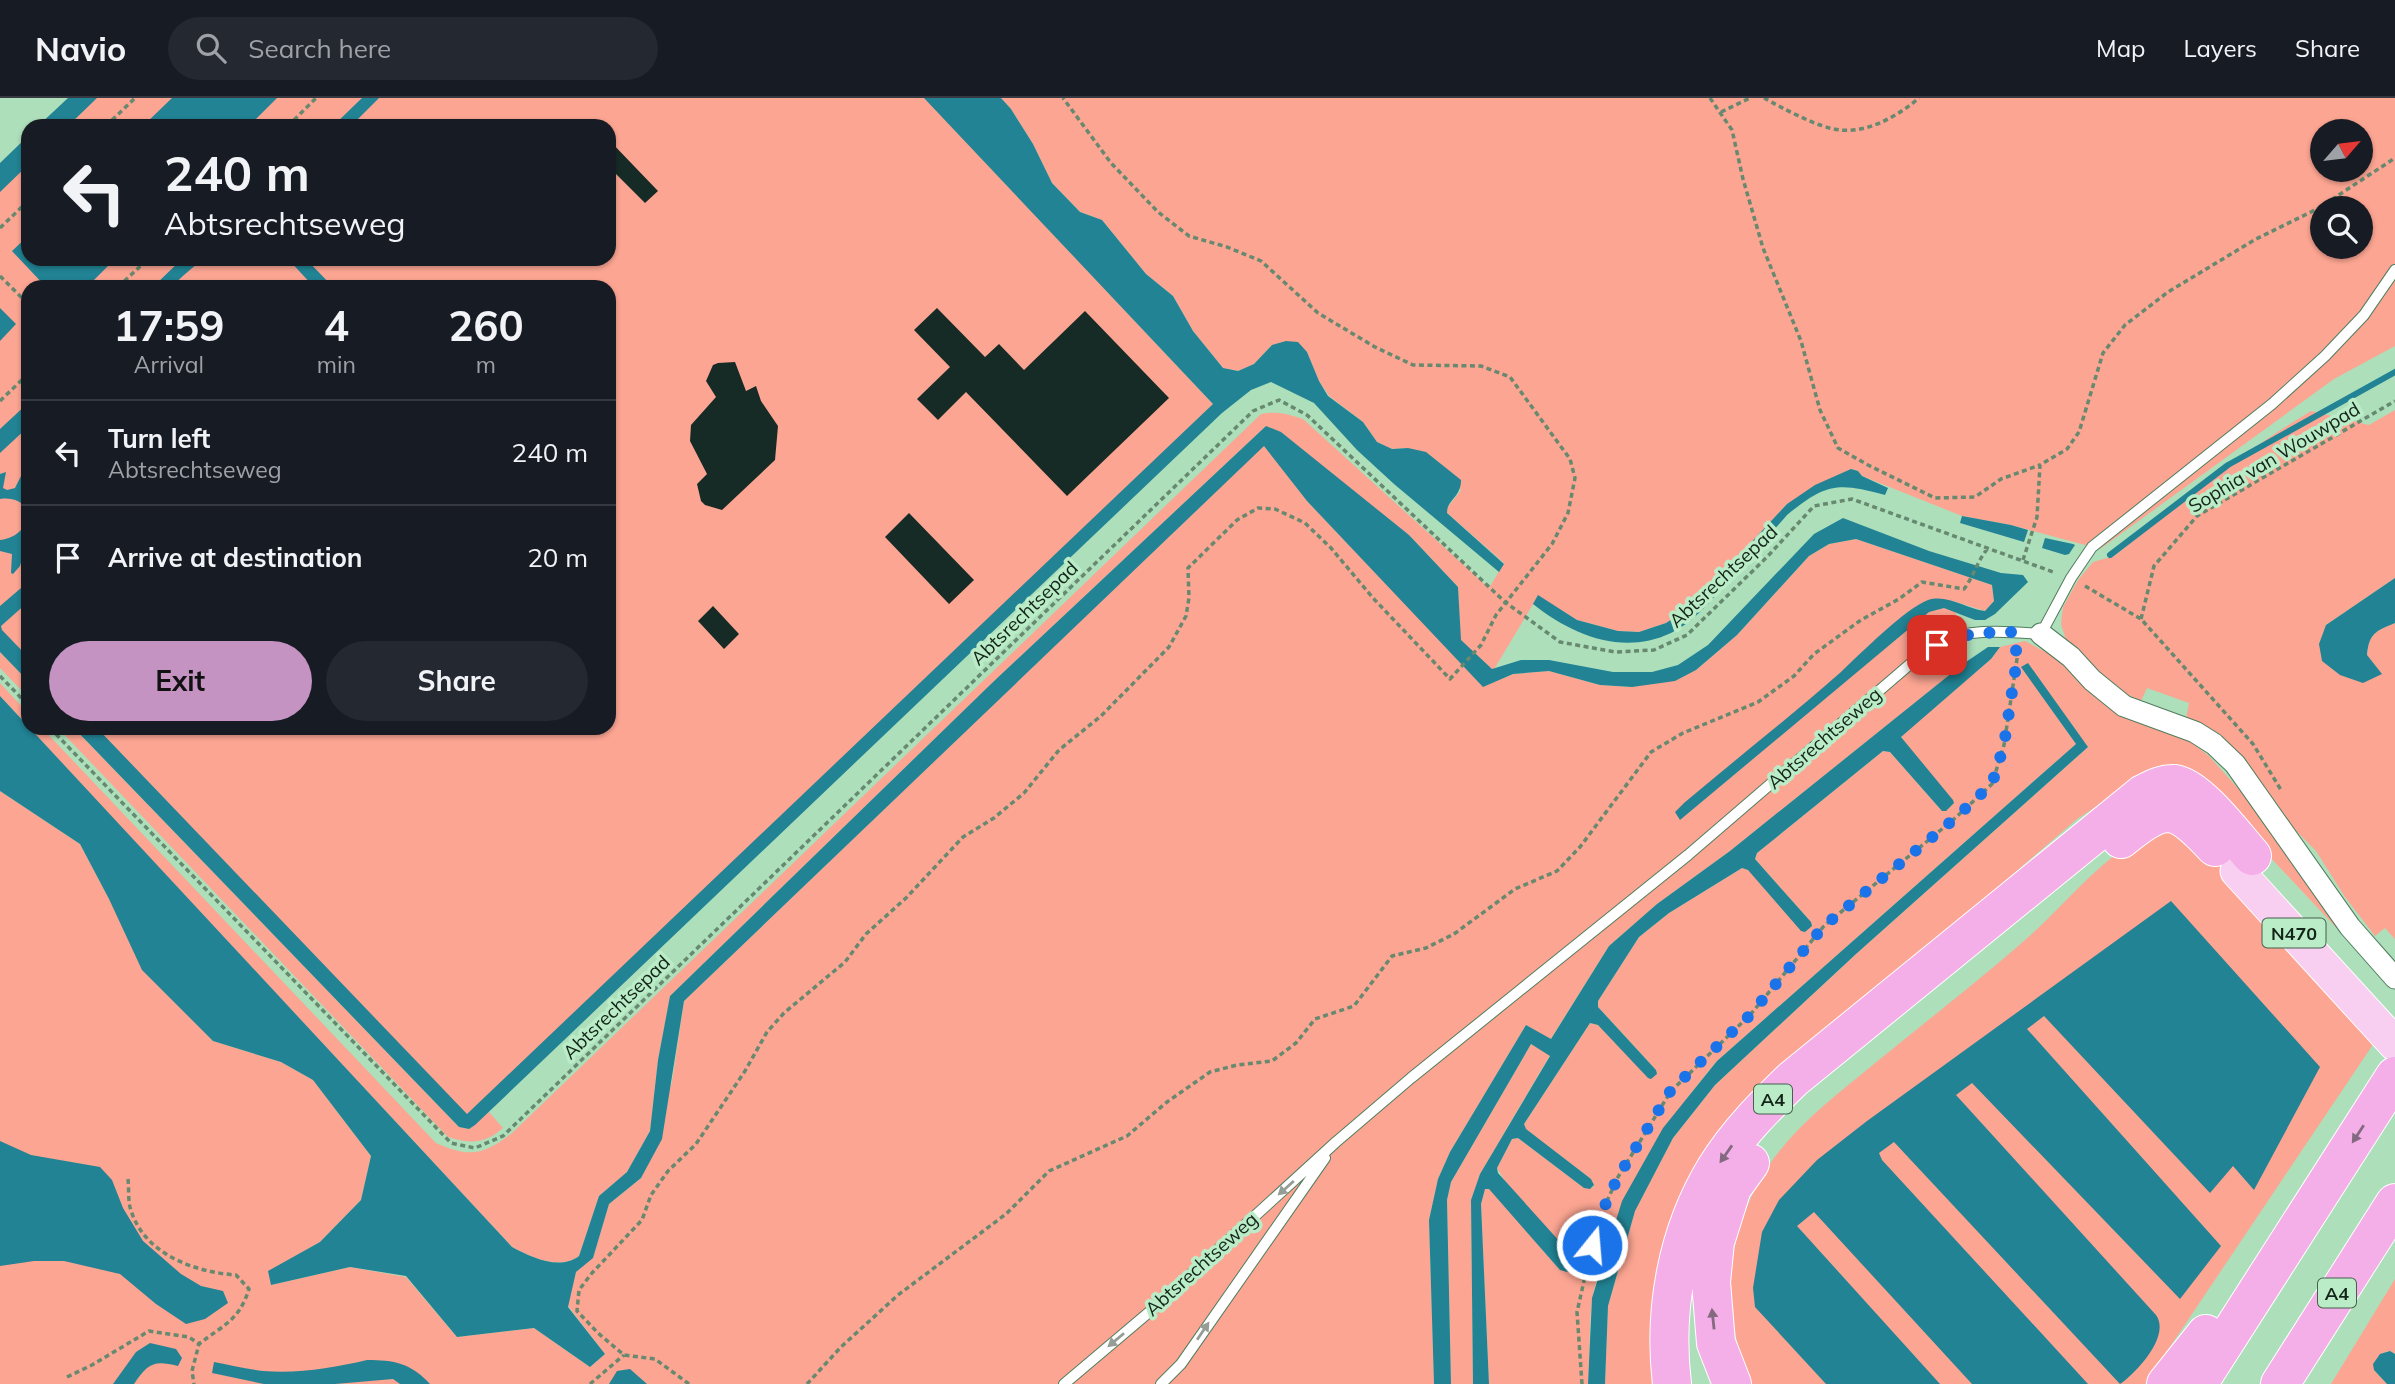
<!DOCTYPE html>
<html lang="en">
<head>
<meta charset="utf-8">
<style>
  :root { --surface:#171b24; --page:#242831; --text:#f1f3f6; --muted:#9ea1a6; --line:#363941; --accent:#c493c1 }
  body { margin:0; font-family:Mulish,sans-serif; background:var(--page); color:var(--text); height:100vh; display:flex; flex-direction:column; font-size:26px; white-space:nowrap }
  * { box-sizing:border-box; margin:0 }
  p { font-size:23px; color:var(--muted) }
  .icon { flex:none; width:38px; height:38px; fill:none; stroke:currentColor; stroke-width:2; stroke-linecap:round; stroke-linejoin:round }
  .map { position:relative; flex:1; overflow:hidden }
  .drawer { position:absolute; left:21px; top:182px; width:595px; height:455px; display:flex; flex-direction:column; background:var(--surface); border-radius:21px; box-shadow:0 2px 5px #0004 }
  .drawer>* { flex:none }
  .guide { position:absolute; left:21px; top:21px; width:595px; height:147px; border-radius:21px; box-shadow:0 2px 5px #0004; background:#171b24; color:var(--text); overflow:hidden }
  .needle { width:46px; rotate:62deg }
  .controls { position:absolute; left:2310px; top:21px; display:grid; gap:14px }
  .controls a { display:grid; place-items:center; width:63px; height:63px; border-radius:50%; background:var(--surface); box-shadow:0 2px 5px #0004; font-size:35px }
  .pin { position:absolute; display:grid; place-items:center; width:60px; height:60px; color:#fff; margin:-30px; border-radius:14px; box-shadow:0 4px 10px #0006 }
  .me { position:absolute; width:77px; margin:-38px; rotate:17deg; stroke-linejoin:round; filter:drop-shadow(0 0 5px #0008) }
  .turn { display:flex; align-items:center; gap:24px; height:147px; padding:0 28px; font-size:32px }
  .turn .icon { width:91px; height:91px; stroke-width:2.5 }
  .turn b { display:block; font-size:49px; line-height:60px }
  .eta { display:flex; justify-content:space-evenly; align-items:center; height:119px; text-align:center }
  .eta b { font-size:42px; font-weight:700; line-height:49px }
  .cta { display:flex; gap:14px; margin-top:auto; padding:14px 28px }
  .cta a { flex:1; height:80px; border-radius:42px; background:var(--accent); color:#111; font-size:28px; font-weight:700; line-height:80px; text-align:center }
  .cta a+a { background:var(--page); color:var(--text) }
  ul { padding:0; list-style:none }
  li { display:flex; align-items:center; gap:21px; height:105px; padding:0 28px; border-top:2px solid var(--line) }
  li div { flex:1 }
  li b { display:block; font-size:26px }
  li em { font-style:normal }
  header { display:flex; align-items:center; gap:42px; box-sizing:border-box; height:98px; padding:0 35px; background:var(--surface); border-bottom:2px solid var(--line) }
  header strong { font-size:33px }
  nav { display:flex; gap:38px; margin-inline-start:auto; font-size:24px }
  .search { width:490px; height:63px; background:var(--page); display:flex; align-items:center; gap:18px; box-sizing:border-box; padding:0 24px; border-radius:38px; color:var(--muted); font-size:26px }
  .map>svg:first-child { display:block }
  .green { fill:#fca592; fill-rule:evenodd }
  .water { fill:#218394 }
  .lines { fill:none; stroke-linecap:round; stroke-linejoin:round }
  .stream { stroke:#218394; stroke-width:6 }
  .building { fill:#162b25 }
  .lane-casing { stroke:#507d5d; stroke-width:12 }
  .street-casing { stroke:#507d5d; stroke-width:23 }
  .primary-casing { stroke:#fff; stroke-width:35 }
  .highway-casing { stroke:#fff; stroke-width:40 }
  .path { stroke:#66896f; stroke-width:3.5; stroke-dasharray:5 3.5; stroke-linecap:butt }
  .lane { stroke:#fff; stroke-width:10 }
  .street { stroke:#fff; stroke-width:21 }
  .primary { stroke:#f8cef1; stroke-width:33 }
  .highway { stroke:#f4aee8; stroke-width:38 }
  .oneway { fill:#846a80 }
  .oneway2 { fill:#959d97 }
  .route { stroke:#1a73e8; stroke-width:12; stroke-dasharray:0 21.6 }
  .labels { text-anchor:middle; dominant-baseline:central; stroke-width:7; stroke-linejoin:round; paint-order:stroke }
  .shield { fill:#bbecc8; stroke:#45614d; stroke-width:2 }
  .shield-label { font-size:18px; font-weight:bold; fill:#132518 }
  .street-label { font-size:19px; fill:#132518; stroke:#bbecc8 }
</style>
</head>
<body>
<header>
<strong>Navio</strong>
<div class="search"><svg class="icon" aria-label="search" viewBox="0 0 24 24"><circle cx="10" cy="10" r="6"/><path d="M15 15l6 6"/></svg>Search here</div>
<nav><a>Map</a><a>Layers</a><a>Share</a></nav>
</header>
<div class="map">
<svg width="2395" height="1286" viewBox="0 0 2395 1286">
  <rect width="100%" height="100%" fill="#aedfbb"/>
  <!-- green -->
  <path class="green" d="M92,0H925L1213,306L470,1028L91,630H609V189H28V571L0,545V88L28,61V161H609V28H62Z
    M1001,0H2395V248L2334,281L2100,451L2011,427L1962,418L1862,378L1858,373L1852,371L1787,406L1692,508L1666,525L1639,534L1618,533L1577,522L1538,498L1484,588L1513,576L1549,573L1600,587L1632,589L1696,572L1737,537L1809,458L1829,446L1856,441L1992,487L1994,503L1985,513L1953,503L1967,563L1730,753L1657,806L1609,848L1550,942L1526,927L1450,1054L1438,1081L1429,1122L1434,1286H0V693L80,746L109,801L213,943L281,964L313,982L371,1058L361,1102L320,1144L269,1173L271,1187L350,1169L406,1179L457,1239L534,1230L590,1269L605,1256L568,1208L576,1174L593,1159L609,1106L641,1080L672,984L684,903L1264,347L1307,403L1449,552L1460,535L1458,489L1409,437L1266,328L992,585L670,898L658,962L650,1033L627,1074L599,1098L579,1158C559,1173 531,1159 512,1149L29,630H42L436,1045C470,1060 484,1057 512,1035L1261,316C1277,313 1288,316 1303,321L1489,490L1504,465L1447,415V410L1461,392L1447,372L1436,362L1408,350L1391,351L1377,344L1363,324L1329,298L1319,283L1307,254L1272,247L1254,266L1238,273L1223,270L1193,233L1173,198L1146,176L1102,122L1080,114L1052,85L1033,46L1011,11ZM2322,33H2361V72H2322ZM2322,110H2361V149H2322Z
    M2395,312V480L2326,527L2367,557C2369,535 2376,533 2395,525V841L2385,830L2375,838L2345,799L2316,753L2186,621L2189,605L2147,590L2141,603L2120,593L2103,582L2083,557L2066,542L2061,526L2063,509L2078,482L2093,464L2114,458C2178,407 2241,355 2311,313L2369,327Z
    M2025,543L2066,565L2105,606L2186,640L2209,658L2260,715L2345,839L2224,710L2156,670L2077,721L1752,1001L1654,1286H1605L1608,1208L1635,1112L1673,1040L1715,987L1856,856L2088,649L2022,569L2076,646L1717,963C1665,1025 1624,1085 1602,1165C1599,1176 1594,1189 1592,1201C1589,1228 1590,1258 1588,1286H1489L1481,1106L1485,1090H1489L1560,1172L1497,1070L1512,1041L1518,1040L1584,1090H1592L1594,1088L1591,1081L1525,1031L1524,1026L1590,925L1598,927L1656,972L1598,909V903L1639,839L1669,815L1742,770L1748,771L1801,832L1805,834L1811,824L1755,761L1757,755L1883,653L1890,654L1942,713L1902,642V637L1991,561L2000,549Z
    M0,554L28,583V599L0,570Z
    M0,585L28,615V628L0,598Z
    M58,630H74L459,1029L469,1031L489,1014L503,1030C485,1046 470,1046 448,1039Z
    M2170,734L2212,754L2318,873L2374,945L2145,1286H1751C1723,1218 1723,1153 1757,1087C1783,1037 1831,1001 1874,966C1924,925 1976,885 2025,842C2062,810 2093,769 2135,743C2144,737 2159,735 2170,734Z
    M1531,946L1550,957L1480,1076L1471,1102L1473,1286H1451L1447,1102L1451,1084Z
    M2395,1181V1256L2390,1253C2378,1255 2376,1261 2374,1272L2387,1286H2331Z"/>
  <!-- water -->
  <path class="water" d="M68,0H97L68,28H38Z
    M172,0H277L249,28H143Z
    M362,0H379L351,28H333Z
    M924,0H1001L1011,11L1033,46L1052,85L1080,114L1102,122L1146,176L1173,198L1193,233L1223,270L1238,273L1254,266L1272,247L1286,243L1298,244L1307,254L1319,283L1328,298L1363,324L1377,344L1392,351L1408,350L1426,354L1461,382C1461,400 1447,401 1447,415L1504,466L1499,474L1394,386L1357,352L1314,305L1271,284L1251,292L1222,315L475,1027L469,1031L459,1029L74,630H97L467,1016L1213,306Z
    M28,38V67L0,94V65Z
    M28,138V161H115L87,189H46L12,153Z
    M182,161H202C193,171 180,178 173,189H153Z
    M288,161H306L333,189H314Z
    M0,210L16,226L0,243Z
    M28,305V329L0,355V331Z
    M1266,328L1281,334L1409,437L1458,489L1461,542L1492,571L1521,562H1549L1613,574H1652L1678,567L1708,547L1814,436L1843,420L1929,453L2001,475L2023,477L2028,484L1995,516L1985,522H1975L1944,510L1929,514L1680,722L1675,714L1684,705C1736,661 1790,619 1841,574C1860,556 1906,510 1928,502C1948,496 1966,511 1985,513L1994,503L1992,487L1856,441L1829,446L1809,458L1737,537L1696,572L1675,583L1632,589L1600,587L1549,573L1513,576L1483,589L1307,403L1264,348L684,903L662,1041L641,1080L609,1106L593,1160L576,1174L568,1209L605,1256L590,1269L534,1230L457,1239L406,1178L350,1169L271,1187L268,1173L320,1144L361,1102L371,1058L313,982L281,964L213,943L142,872L109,801L80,746L0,693V598L512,1149C531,1159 559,1173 579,1158L599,1098L627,1074L650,1033L658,962L670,898L992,585Z
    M28,364V384L26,388H28V416C25,403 12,399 0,401V376L6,374L3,390L7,392L15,390Z
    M1851,371L1858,373L1862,378L1888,390L1885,397C1838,384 1826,385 1787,417C1766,441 1745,465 1723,489C1708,506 1692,525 1671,535C1622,558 1572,537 1533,506L1538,497L1577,522L1618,533L1639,534L1666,525L1692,508L1787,406L1815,387Z
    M1962,418L2011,427L2028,432L2024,444L1960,425Z
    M28,419V437L26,442L28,459L23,457L20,468L13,476L11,475L12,456L0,453V442C13,441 25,432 28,419Z
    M2045,440L2073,446L2075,447L2069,456L2065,457L2042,450Z
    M2395,480V525C2376,533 2369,535 2367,557L2382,576L2363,585L2340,577L2322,563L2319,546L2326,527Z
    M28,484V504L1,528L2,532L28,559V583L0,554V508Z
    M1988,549H2000L1991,561L1901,639L1953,702L1954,705L1946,713H1942L1890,654L1883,653L1757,755L1755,761L1811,824L1812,828L1805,834L1801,833L1748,772L1742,770L1669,815L1639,839L1598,903V909L1656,972L1657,976L1651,981L1648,980L1598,927L1590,925L1524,1026L1526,1031L1591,1081L1594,1087L1590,1091L1584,1090L1518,1040L1512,1041L1497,1070L1498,1075L1570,1155L1574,1159V1167L1567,1174L1560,1172L1489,1091H1485L1481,1106L1489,1286H1473L1471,1102L1480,1076L1550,958L1531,946L1451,1084L1447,1102L1451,1286H1434L1429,1122L1438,1081L1450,1054L1526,927L1551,941L1609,848L1657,806L1730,753L1963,566Z
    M2028,565L2088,649L1856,856L1715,987L1673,1040L1635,1113L1608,1208L1605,1286H1588L1592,1200L1622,1103L1663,1030L1717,963L2076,646L2021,569Z
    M2171,803L2320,969L2254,1092L2233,1068L2210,1095L2044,918L2027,931L2221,1148L2180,1201L1972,985L1956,997L2156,1217C2171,1238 2136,1275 2120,1286L1894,1044L1879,1055L1882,1062L2088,1286H1972L1814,1114L1797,1128L1940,1286H1826L1755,1209L1753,1190L1762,1134L1779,1102L1817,1062L1867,1023Z
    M0,1043L31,1057L100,1069L112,1082L123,1110L143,1143L181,1176L201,1188L223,1193L228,1205L205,1221L186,1226L156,1206L120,1176L64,1163H34L0,1168Z
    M150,1245L176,1251L182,1260L178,1268C154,1262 148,1265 134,1286H113L136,1254Z
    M2390,1253L2395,1256V1286H2387L2374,1272L2373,1266L2380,1256Z
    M367,1262C394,1262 411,1265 430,1286H400L393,1281L335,1286H264L212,1275L214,1264C230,1267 246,1271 263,1273C298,1276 333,1270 367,1262Z
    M630,1271L647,1286H609L617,1273Z"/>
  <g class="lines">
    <!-- stream -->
    <path class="stream" d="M2110,457L2228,367L2395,274"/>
  </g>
  <!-- building -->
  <path class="building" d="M609,42L658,93L645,105L609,69Z
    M937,210L985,259L999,246L1024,272L1085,213L1169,300L1067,398L966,294L938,322L917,301L950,269L914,232Z
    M735,264L746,293L756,288L761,303L778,328L775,362L722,412L705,407L701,403L697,386L707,376L690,343L691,327L716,299L706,283L713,267L718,265Z
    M909,415L974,482L949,506L885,439Z
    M713,508L739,536L724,551L698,523Z"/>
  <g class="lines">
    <defs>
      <path id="lane" d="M1064,1286L1154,1210L1336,1044L1411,980L1688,757L1923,555C1933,549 1942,542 1952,539C1977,531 2015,534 2041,536L2071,480L2092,449L2272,306L2325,258L2364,217L2395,172
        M1161,1286L1181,1266L1325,1060"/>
      <path id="street" d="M2041,536L2071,559L2092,582L2124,608L2195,634L2214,646L2235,666L2350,829L2395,880"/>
      <path id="primary" d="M2237,773L2395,946"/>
      <path id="highway" d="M2121,741C2166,704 2176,707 2215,749
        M1672,1286C1663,1212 1677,1134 1716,1070C1737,1036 1765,1008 1793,981L2143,696C2153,691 2163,685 2175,686C2198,689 2236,740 2252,758
        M1732,1286L1716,1245L1711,1184L1715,1144L1732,1090L1750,1065
        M2166,1286L2206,1236
        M2198,1286L2395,978
        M2280,1286L2395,1105"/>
    </defs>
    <!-- lane casing -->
    <use href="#lane" class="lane-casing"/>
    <!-- street casing -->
    <use href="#street" class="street-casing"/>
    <!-- primary casing -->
    <use href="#primary" class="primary-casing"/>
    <!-- highway casing -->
    <use href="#highway" class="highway-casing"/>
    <!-- path -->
    <path class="path" d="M1710,0L1732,32L1743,81L1763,150L1801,243L1820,312L1838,350L1868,367L1935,400L1975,399L2001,381L2040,367
      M1764,0C1782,10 1819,30 1840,32C1868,35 1898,18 1919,0
      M1721,14L1750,0
      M106,28L135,0
      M288,28L316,0
      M0,130L28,103
      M0,178L28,206
      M118,189L148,161
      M0,303L28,276
      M2023,462L2037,419L2040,367L2067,351L2079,334L2103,255L2125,227L2168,194L2256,141L2319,110L2395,60
      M2085,488L2141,521L2253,646L2281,692
      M2141,521L2154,468L2197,418L2395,303
      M0,578L28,607
      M50,630L451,1045L475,1050L503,1038L1253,313L1279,302L1307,317L1505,504L1560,544L1615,554L1654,552L1687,537L1768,458L1814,408L1852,401L2056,475
      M128,1081C129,1090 128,1100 130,1109C142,1155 193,1174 236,1177L249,1191C239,1223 223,1227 199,1246L192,1273L194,1286
      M67,1279L92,1267L149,1233L189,1239L199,1246
      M590,1286L624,1257
      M689,1286L655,1261L624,1257L598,1235L577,1213L579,1192L592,1175L642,1122L651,1097L668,1073L696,1046L745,973L767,934L784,915L845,864L866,836L906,800L963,739L994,720L1024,695L1059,652L1101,618L1169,549L1186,518L1189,500L1188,470L1237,422L1258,410L1275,411L1305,425L1331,450L1373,500L1450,581L1481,547L1496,517L1552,446L1568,415L1575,380L1570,361L1510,279L1481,268L1413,267L1375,249L1318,215L1261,163L1227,149L1189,138L1158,114L1111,65L1063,0
      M807,1286L841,1249L898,1197L1006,1116L1049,1073L1127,1038L1167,1004L1210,974L1237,967L1272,963L1296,945L1315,921L1354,908L1392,858L1426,850L1454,836L1515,791L1557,773L1580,749L1651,654L1683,635L1758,604L1794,578L1814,556L1861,522L1899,501L1922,484L1964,491C1974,478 1977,463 1988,450
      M1582,1286L1577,1214L1597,1125L1618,1079L1671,993L1750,917L1824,828L1953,722L1992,686L2004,647L2017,561L2016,550"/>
    <!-- lane -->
    <use href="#lane" class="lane"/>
    <!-- street -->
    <use href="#street" class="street"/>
    <!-- primary -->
    <use href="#primary" class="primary"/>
    <!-- highway -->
    <use href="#highway" class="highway"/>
  </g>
  <!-- one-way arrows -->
  <defs><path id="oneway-solid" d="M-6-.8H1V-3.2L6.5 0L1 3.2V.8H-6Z" transform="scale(1.75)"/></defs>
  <g class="oneway">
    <use href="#oneway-solid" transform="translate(2358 1036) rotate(123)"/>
    <use href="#oneway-solid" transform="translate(1726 1056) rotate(125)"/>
    <use href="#oneway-solid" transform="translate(1713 1221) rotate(-96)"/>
  </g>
  <g class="oneway2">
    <use href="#oneway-solid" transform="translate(1286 1090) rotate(138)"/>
    <use href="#oneway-solid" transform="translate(1203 1233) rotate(-56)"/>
    <use href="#oneway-solid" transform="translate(1116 1242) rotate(140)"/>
  </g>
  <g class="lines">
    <!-- route -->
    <path class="route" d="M1592,1147L1597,1125L1618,1079L1671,992L1750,917L1824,828L1953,722L1992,686L2004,647L2017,561L2014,534C1987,535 1961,534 1937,547"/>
  </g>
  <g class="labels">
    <!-- shield labels -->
    <g class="shield">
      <rect x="2262.5" y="820.5" width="63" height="29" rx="5"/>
      <rect x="1754" y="986.5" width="38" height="29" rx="5"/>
      <rect x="2318" y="1180.5" width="38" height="29" rx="5"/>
    </g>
    <g class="shield-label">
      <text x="2294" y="835">N470</text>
      <text x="1773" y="1001">A4</text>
      <text x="2337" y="1195">A4</text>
    </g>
    <!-- street labels -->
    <g class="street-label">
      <text transform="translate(2274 359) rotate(-31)">Sophia van Wouwpad</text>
      <text transform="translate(1723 478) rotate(-43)">Abtsrechtsepad</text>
      <text transform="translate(1024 515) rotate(-44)">Abtsrechtsepad</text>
      <text transform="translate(1824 640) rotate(-41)">Abtsrechtseweg</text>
      <text transform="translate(616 909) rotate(-44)">Abtsrechtsepad</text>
      <text transform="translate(1201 1166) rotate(-42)">Abtsrechtseweg</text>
    </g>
  </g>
</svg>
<div class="controls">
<a><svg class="needle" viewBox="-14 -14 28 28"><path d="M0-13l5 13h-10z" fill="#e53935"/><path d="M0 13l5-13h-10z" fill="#9ea1a6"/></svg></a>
<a><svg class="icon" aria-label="search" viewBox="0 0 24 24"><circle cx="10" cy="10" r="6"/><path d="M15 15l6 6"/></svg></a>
</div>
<div class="pin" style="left:1937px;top:547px;background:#d93025"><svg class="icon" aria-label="arrive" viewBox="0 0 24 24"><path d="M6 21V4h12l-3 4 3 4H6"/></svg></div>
<svg class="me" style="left:1592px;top:1147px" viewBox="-20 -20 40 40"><circle r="17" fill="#1a73e8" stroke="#fff" stroke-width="3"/><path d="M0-11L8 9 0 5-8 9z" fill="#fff"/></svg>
<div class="guide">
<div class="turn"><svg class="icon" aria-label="left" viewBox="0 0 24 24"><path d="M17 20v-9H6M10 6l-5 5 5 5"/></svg><div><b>240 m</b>Abtsrechtseweg</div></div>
</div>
<section class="drawer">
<div class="eta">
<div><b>17:59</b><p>Arrival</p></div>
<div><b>4</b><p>min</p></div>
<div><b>260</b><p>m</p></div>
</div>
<ul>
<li><svg class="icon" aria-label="left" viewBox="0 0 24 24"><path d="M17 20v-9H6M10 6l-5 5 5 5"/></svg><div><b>Turn left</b><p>Abtsrechtseweg</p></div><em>240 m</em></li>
<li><svg class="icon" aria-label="arrive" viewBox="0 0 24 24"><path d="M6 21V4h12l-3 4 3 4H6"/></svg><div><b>Arrive at destination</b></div><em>20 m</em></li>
</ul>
<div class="cta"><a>Exit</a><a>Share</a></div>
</section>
</div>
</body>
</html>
